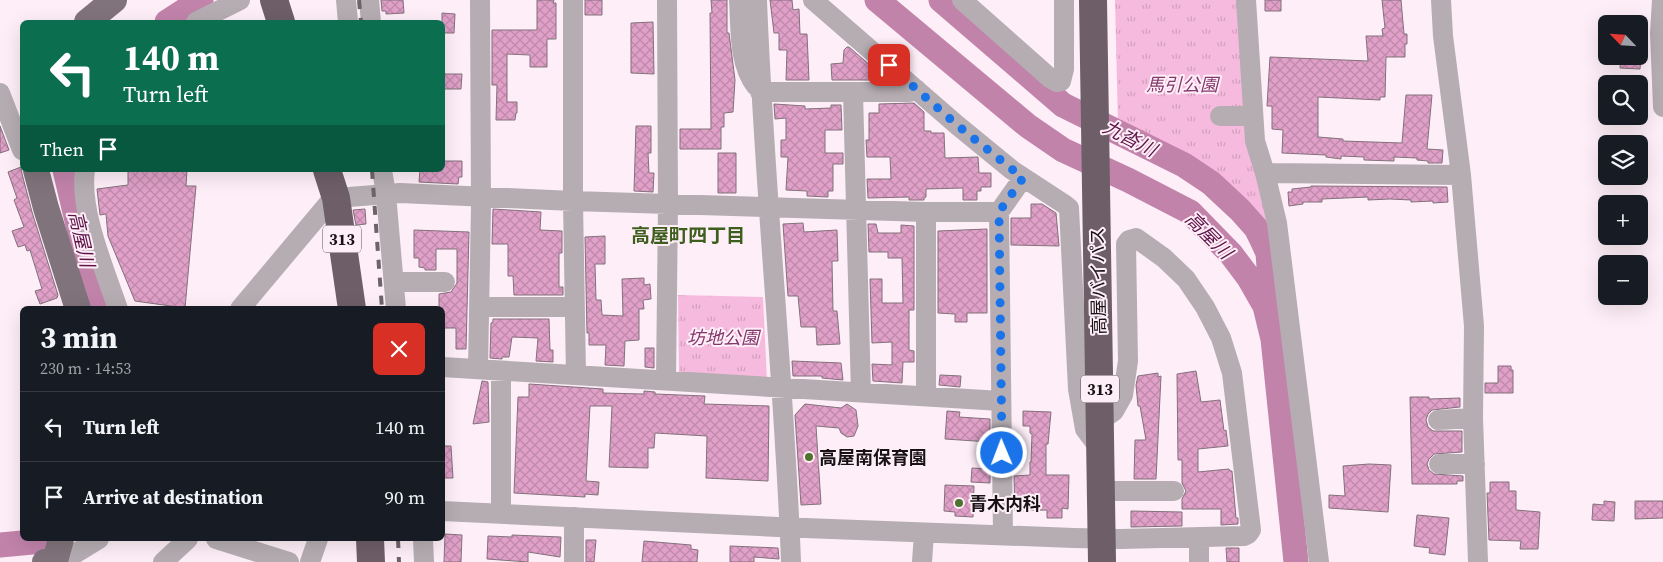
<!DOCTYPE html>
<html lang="en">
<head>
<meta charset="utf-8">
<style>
  :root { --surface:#171b24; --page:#20242c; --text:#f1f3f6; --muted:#9ea1a6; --line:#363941 }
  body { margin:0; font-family:"Source Serif 4","Noto Sans JP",serif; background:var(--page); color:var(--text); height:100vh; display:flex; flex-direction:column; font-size:19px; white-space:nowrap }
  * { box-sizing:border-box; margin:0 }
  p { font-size:16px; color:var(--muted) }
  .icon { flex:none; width:28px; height:28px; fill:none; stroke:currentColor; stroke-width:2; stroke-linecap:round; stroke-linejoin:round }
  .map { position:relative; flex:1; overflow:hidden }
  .details { position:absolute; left:20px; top:306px; width:425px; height:235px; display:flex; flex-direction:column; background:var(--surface); border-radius:8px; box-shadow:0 5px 20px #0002 }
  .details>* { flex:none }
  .banner { position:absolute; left:20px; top:20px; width:425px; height:152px; border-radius:8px; box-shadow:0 5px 20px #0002; background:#0b6e4f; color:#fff; overflow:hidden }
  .needle { width:32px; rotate:295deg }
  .controls { position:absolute; left:1598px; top:15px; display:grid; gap:10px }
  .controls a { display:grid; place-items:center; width:50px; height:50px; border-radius:8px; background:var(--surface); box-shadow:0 5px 20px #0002; font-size:25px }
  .pin { position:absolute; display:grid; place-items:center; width:42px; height:42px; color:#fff; margin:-21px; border-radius:10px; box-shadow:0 2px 8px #0006 }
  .me { position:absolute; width:55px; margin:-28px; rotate:359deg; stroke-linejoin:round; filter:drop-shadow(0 0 4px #0008) }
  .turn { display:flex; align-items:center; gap:18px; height:105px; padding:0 20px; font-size:22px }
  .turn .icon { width:65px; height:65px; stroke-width:2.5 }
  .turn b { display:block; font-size:35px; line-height:42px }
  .then { display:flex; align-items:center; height:48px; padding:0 20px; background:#0003; gap:10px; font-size:19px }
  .round { display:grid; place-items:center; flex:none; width:52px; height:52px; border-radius:8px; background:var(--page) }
  .overview { display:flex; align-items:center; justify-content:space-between; height:85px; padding:0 20px }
  h1 { font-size:30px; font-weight:700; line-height:38px }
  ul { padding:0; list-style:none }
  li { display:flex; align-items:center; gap:15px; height:70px; padding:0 20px; border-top:1px solid var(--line) }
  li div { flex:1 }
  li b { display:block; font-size:19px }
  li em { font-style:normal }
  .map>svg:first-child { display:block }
  .park { fill:url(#park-tufts) }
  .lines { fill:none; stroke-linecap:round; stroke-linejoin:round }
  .stream { stroke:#c283ab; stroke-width:4.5 }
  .river { stroke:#c283ab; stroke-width:25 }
  .building { fill:url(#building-cross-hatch); stroke:#82717b }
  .minor { stroke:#b5adb2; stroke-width:20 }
  .major { stroke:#81737b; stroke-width:26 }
  .highway { stroke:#6e5e68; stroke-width:28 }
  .rail { stroke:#6d6469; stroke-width:4; stroke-dasharray:9 9; stroke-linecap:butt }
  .route { stroke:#1a73e8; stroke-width:9; stroke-dasharray:0 16.2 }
  .poi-dot { fill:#4f732c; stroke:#feeef7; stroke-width:2 }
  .labels { text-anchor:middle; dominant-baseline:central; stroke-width:4; stroke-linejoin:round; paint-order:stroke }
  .shield { fill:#feeef7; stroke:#5d5459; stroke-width:1 }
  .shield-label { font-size:16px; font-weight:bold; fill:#181215 }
  .park-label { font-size:18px; font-style:italic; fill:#83386b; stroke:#feeef7 }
  .street-label { font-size:18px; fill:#181215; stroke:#feeef7 }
  .poi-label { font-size:18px; font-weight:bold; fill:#181215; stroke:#feeef7; text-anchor:start }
  .water-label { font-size:19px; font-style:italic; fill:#5e1449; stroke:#feeef7 }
  .neighbourhood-label { font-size:19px; font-weight:bold; fill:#3e5e1d; stroke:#feeef7 }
</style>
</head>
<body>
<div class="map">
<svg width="1663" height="562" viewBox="0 0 1663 562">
  <defs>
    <pattern id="park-tufts" width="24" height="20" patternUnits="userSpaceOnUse" patternTransform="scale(1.25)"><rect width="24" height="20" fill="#f7badf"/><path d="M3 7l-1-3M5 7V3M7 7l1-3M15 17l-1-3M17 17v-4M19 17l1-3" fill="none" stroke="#d39fbe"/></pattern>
    <pattern id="building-cross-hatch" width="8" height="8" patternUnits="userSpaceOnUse" patternTransform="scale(1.25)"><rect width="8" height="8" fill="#e0a0c8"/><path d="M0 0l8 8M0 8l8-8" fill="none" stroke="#bf89ab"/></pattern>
  </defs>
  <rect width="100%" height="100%" fill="#feeef7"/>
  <!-- park -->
  <path class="park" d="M1115,0H1242L1269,221L1259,227L1244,202L1208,171L1118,125Z
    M678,295L763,297L767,381L679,376Z"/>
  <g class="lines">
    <!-- stream -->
    <path class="stream" d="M1264,222L1268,239V253"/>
    <!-- river -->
    <path class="river" d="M877,0L1028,126L1063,150L1128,180L1190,212L1231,254L1249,278L1265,306L1273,339L1296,562
      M941,0L1063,105L1184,165L1211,183L1240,210L1256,228L1262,240L1268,253L1269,267L1265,306
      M167,22L201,0
      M65,170L98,309
      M0,545L43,541L51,539"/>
  </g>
  <!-- building -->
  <path class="building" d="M381,0H403L404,13L386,14V11H382Z
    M537,0H554L553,3H556V39H547V67H530V55L507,54V102H517V113H516L515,120H496L497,85H492V30H537Z
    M585,0H602V15H585Z
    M711,0H727V33H729L735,80L733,112L724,113V127H721V149H680V129H711L710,13H712Z
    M770,0H792L793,10L799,9L800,34H807L809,80H786L787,50H779V33H774Z
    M1265,0H1281V11H1265Z
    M1382,0H1401L1404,34H1407V44H1405V57H1386L1385,97H1380V100L1318,97V137L1343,139V141L1402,143L1406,95H1432L1427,149L1443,150L1442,163H1428V161L1417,160V158L1394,157V161L1364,160V157L1341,156V159L1326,157V155L1282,153L1283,130L1272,129V106H1267L1270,57L1368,61L1366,36H1383L1382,29L1385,28Z
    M442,13L455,14L454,33H442Z
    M653,22L654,74L631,73V23Z
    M847,47H849L887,80H832L831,64L843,63L844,50Z
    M1621,56H1641L1640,69L1620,68Z
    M442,74H462L461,89H442Z
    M914,103L924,112V131H931V133H944L945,158L978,157L979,173H991V187H981V191H977V200H963V188L926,189V197L924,198V200H909V197L868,198L867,179H891L890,157H867L866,140H869V113H879V104Z
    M774,104L805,106V109L831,108V105H841L842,130H825V153H843V164H833V191H828V197L807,196V191L786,190L788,157H781V140H786V118L775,119Z
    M0,126L9,150L0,153Z
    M636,126H651V153H648L649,173H654L653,192L634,191Z
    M718,153H736V193H718Z
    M442,161H462V177H459L458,184L419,182L420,170H442Z
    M21,167L22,174L32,212L58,295L57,298L40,304L35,291L42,289L30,250L27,251L25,245L18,247L12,231L24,227L14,200L17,198L8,172Z
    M128,170H187L186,186H196L185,308L135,301L108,236L106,214L100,215L97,189L128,185Z
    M1311,186L1447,187L1448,202L1433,203V201L1411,202V200L1390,199L1368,200V197L1322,199V202H1303V204L1289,206L1288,192H1292V189L1311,187Z
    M1031,204H1042L1056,213L1059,246L1011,245V218H1031Z
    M365,209L366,224L356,225L353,210Z
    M493,209L541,212L540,230L562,231V253H559V287H563V295H514L513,276H508V244H492Z
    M803,223L804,232L837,230L838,261H832L833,311H837L840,344L817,345L816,327H801L798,296H788L783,224Z
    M868,224H876L878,233H901V225L914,226V310H909V350L914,351V362H903L902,383L873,381L872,364L892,365V342L872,343L870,279H882V303H903L902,258H888V252H869Z
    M987,229V313H967V322H955V314L938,313V231Z
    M414,230L469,232L466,349H456V328H442V309H439V294L451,292L457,283V249H436V270H425V268L419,267V258H414Z
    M605,236V264H595L596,300H601L602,315L623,316L622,279L644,278V285L650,284L651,299L643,300L644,309H639V340L625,341L624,366L605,365L606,345H589V333H587L585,237Z
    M493,319H549L550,350H553V362L536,361L538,338L512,337L509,357H502V359L490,358L491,323L493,322Z
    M645,348H654V368L645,367Z
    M792,361L841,363L843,380L822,378V376H793Z
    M1498,366H1511V370H1513V393H1485V383H1498Z
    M1196,371L1201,402L1220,400L1224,431L1226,430L1228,446L1198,449V472L1229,469L1230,471H1232L1236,518H1238V524L1221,525V509H1182V499L1186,491L1182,483V460H1178L1177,374Z
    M1158,373V377L1161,376L1156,479H1134L1135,440H1146L1140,406H1138L1136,385L1138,376Z
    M940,375L961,376L960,387L939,385Z
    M482,381L488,382L489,422L473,424Z
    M529,384L603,389V393L644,394V391L655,392V394L705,396L704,404L769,406L768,481L706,478L707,436L655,433L654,448H648V468L609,467L612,406H590L586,481L599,482L598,495L585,494V497L514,493L518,397H529Z
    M1410,397H1429V399L1460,398V407L1432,410L1428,414L1426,420L1428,427L1433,431H1462V452L1434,454L1429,459L1427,464L1429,470L1434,474L1463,476V481H1457V484H1412Z
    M805,404L841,408L847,404L856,410L858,426L854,436L847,437L841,433L839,428L816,426L821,504L801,505L795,415Z
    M947,411L960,412L959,417L990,419V442L945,439Z
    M1023,411L1051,412L1048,444H1046V475H1069L1068,509L1062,508V518H1047V510L1015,511L1014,476L1030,475V462H1031L1032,434L1030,433V426H1023Z
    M442,446H451L453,478H442Z
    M1369,464L1391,465L1388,512L1329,508V495L1345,496L1343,466Z
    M972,468L990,469V483L971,482Z
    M1490,482H1509V491H1516V510L1540,512L1538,549H1520L1521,541L1489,540L1487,493H1490Z
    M945,485L974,486L973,517L955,516V512L944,511Z
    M1604,501L1615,502L1614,521L1592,520L1593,504L1604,505Z
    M1635,501H1663V518L1635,519Z
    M1131,511L1182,512V526L1131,527Z
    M1417,515L1449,518L1445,555L1429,553L1430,548L1414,546Z
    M445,534L462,535L461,562H444Z
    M512,535L561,537L560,557L528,552V562L487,559L488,536L512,537Z
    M586,540H596L594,562H586Z
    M644,541L691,545V549L698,550L697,562H642Z
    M730,546L778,548L779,559L754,557V562H730Z
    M1226,548H1239V562H1227Z"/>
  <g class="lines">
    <!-- minor -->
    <path class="minor" d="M346,0L348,22
      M369,0L371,22
      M573,0V201L576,375
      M739,0C741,28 738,63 756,86
      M757,0C764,188 784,374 791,562
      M813,0L957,125L1012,170L1064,204L1069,208L1078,389L1085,429L1100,449
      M962,0L1050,78L1057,82L1061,81L1064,69V0
      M1246,0L1255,141L1265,173L1277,223L1319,562
      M1441,0L1443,36L1461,175L1474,326L1473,418L1478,562
      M1662,0L1660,33L1663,107
      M196,22L240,0
      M760,92H909L916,89
      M0,93L22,150
      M853,93L861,393
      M1220,116H1253
      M85,170C79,211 105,270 118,309
      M382,170L386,194L396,309
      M1265,173L1461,175
      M999,212L1023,178
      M395,282H445
      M479,307H575
      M240,309L328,204L336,198L400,193L573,201L926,212H999L1003,535
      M442,367L1001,401
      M478,369L481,206L480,0
      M501,371V514
      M666,381L668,204L667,0
      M926,397V212
      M1438,420L1473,418
      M1439,464H1475
      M1099,491H1174
      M442,511L778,527L1074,538L1120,539L1244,536L1248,534L1251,530L1232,373L1221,338L1205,307L1186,279L1164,258L1136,238L1129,240L1126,244L1128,361L1123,395L1114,411L1100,421
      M574,517V562
      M1199,537V562
      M216,539L289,562
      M423,539L424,562
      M55,562L71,556L99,539
      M163,562L188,539
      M310,562L318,539
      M922,562L924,533"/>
    <!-- major -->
    <path class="major" d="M87,22L114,0
      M36,170L46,208L78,309
      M45,562L55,561L61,539"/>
    <!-- highway -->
    <path class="highway" d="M274,0L281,22
      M1093,0L1102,562
      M327,170L336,198L352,309
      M370,539L371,562"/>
    <!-- rail -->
    <path class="rail" d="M359,0L361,22
      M372,170L382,309
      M398,539L399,562"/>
  </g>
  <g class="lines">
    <!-- route -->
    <path class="route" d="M889,65L957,125L1023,178L999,212L1002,453"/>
  </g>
  <!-- markers -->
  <g class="poi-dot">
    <circle cx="809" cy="457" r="5"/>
    <circle cx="959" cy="503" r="5"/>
  </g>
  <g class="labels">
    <!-- shield labels -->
    <g class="shield">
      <rect x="323" y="225.5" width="38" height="27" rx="4"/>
      <rect x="1081" y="375.5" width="38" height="27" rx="4"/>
    </g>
    <g class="shield-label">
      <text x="342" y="239">313</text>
      <text x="1100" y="389">313</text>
    </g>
    <!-- park labels -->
    <g class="park-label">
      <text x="1182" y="84">馬引公園</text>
      <text x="723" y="337">坊地公園</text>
    </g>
    <!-- street labels -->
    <g class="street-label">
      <text transform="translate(1098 281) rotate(-91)">高屋バイパス</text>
    </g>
    <!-- poi labels -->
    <g class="poi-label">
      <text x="819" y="457">高屋南保育園</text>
      <text x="969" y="503">青木内科</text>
    </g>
    <!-- water labels -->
    <g class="water-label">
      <text transform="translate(1130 138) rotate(27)">九沓川</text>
      <text transform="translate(1209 235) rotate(45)">高屋川</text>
      <text transform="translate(82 239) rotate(77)">高屋川</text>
    </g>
    <!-- neighbourhood labels -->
    <g class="neighbourhood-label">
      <text x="688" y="235">高屋町四丁目</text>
    </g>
  </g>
</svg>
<div class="controls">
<a><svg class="needle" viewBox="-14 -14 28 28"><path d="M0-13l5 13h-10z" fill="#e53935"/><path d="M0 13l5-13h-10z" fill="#9ea1a6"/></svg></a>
<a><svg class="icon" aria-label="search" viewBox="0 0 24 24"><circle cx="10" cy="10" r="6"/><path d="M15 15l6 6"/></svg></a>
<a><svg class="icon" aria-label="layers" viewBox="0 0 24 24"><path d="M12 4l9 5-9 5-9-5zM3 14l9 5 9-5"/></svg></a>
<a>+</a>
<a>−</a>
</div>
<div class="pin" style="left:889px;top:65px;background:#d93025"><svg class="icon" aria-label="arrive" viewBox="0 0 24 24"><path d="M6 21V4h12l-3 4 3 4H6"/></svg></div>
<svg class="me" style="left:1002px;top:453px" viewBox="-20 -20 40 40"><circle r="17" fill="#1a73e8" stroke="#fff" stroke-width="3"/><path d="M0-11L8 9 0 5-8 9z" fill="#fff"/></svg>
<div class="banner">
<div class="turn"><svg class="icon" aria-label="left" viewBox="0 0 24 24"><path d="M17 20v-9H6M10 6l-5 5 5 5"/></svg><div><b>140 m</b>Turn left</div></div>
<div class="then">Then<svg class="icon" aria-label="arrive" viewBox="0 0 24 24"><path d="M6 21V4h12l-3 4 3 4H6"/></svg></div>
</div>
<section class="details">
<div class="overview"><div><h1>3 min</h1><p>230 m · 14:53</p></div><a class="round" style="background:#d93025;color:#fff"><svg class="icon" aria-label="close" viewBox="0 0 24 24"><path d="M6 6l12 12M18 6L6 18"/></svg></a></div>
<ul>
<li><svg class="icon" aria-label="left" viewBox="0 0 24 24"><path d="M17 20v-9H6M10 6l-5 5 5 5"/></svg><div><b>Turn left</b></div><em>140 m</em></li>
<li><svg class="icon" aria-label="arrive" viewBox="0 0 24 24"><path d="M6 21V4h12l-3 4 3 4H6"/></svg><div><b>Arrive at destination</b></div><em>90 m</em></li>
</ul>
</section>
</div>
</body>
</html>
